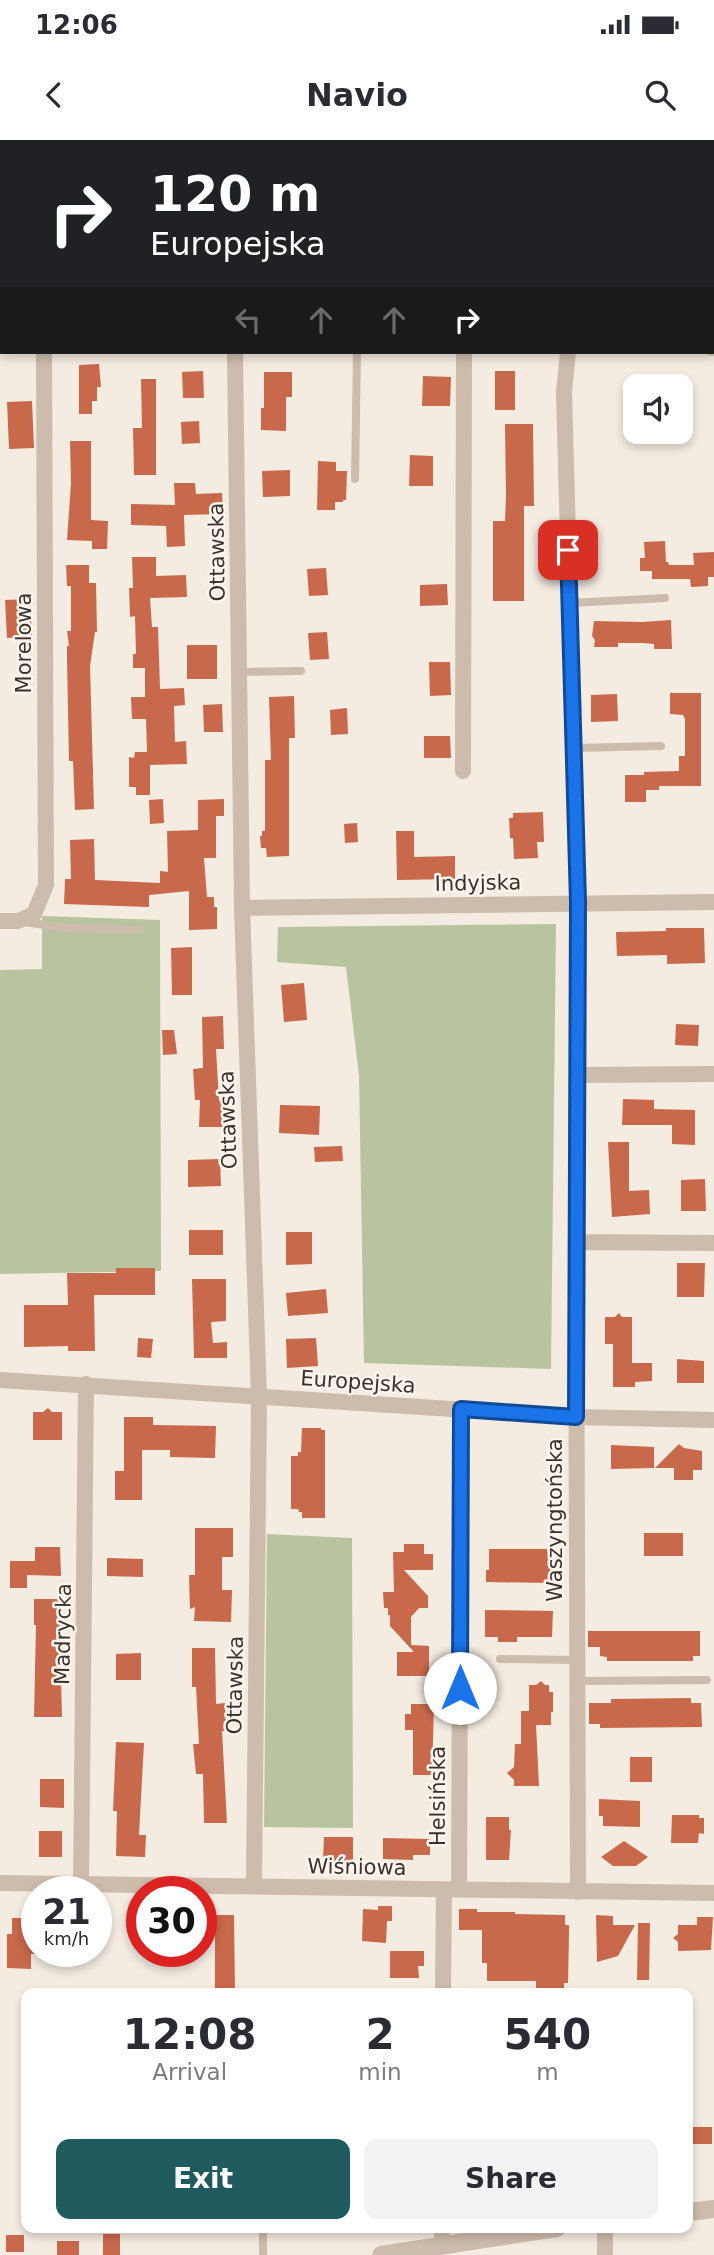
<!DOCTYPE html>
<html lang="en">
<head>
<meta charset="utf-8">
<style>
  :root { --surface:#fff; --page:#f2f2f3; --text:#2b2b33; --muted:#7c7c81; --accent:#1f5a5e }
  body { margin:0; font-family:"DejaVu Sans",sans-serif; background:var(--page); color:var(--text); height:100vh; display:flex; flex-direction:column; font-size:26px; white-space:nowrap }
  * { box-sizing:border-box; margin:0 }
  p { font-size:23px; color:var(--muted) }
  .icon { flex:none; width:38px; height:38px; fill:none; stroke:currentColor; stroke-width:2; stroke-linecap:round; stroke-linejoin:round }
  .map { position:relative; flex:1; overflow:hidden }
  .panel { position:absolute; left:21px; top:1848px; width:672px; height:245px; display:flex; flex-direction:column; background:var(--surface); border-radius:14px; box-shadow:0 4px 10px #0003 }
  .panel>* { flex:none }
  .hud { position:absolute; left:0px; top:0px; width:714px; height:214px; box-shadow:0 4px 10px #0003; background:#202124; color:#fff; overflow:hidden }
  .fabs { position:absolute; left:623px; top:234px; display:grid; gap:14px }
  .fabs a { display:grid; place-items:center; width:70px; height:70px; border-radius:14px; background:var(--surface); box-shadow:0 4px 10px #0003; font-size:35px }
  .speed { position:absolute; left:21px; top:1736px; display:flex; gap:14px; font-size:35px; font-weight:700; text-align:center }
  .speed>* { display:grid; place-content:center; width:91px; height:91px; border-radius:50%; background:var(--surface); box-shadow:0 4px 10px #0003; line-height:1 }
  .speed small { font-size:18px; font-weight:400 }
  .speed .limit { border:10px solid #d22; background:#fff; color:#111 }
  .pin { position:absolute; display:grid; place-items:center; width:60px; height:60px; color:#fff; margin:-30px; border-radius:14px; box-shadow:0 4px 10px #0006 }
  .me { position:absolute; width:77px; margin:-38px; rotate:0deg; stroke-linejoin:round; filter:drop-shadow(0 0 5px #0008) }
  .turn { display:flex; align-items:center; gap:24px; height:147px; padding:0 35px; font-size:32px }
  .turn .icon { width:91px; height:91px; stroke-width:2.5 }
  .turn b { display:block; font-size:49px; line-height:60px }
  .lanes { display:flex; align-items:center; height:66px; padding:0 35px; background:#0003; justify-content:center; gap:35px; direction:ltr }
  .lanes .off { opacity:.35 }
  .eta { display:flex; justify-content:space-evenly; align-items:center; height:119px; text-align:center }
  .eta b { font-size:42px; font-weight:700; line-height:49px }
  .cta { display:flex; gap:14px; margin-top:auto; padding:14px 35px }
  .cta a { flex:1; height:80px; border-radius:14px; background:var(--accent); color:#fff; font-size:28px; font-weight:700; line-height:80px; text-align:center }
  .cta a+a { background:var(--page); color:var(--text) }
  .status { display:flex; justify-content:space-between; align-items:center; height:49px; padding:0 35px; background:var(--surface); direction:ltr }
  .status svg { height:19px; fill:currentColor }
  header { display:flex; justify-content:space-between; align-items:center; height:91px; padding:0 35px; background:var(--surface); font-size:32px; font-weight:700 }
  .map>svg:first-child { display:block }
  .green { fill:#b8c4a0 }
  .building { fill:#c8694b }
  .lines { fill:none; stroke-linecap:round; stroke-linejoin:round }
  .service { stroke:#cdbbac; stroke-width:8 }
  .minor { stroke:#cdbbac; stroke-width:16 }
  .tertiary { stroke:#cdbbac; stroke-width:18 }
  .route-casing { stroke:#114b97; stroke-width:18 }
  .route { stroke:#1a73e8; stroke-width:12 }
  .labels { text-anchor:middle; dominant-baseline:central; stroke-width:5; stroke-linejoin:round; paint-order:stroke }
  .street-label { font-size:21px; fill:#3b302b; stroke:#fbf5ee }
</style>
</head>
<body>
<div class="status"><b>12:06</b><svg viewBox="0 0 49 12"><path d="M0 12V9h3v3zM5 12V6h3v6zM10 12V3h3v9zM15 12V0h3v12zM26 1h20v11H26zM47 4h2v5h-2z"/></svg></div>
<header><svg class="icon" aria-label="back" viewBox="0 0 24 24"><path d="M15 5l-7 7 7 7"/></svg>Navio<svg class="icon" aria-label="search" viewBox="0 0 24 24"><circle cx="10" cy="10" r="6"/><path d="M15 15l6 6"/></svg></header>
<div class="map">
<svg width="714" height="2115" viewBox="0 0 714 2115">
  <rect width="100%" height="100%" fill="#f4ebe1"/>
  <!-- green -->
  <path class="green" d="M42,776L160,780L161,1131L0,1134V830L42,829Z
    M556,784L551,1229L364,1223L359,935L346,827L277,822L278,787Z
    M267,1394L352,1398L353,1688L264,1687Z"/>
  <!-- building -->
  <path class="building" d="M99,224L101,247H97V261H92V274H79V225Z
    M203,231L204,258H183L182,232Z
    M495,231H515V270H495Z
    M264,232H292V257H286V291L261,290V268H264Z
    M423,236L451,237L450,266H422Z
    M141,239H156V335H134L133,288H142Z
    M32,261L34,308L9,309L7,262Z
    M199,281L200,303L182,304L181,282Z
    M505,284H533L534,366H524V461H493V381H505L506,356Z
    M70,301H91V380L108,381L107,409H92V401L67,400L71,343Z
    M410,315L433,316V346H409Z
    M318,321L336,322V331H347L346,360H343V362H335V370H317Z
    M290,330V356L263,357L262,331Z
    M174,343H195L196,354L222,353L223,374L184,375L185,406L167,407L166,386L131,385V364L175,365Z
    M665,401L666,422H668L669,425H694L693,413L714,412V437H708V446L691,447L690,439H652V431H640V418H645L644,402Z
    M132,417H156V436L186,435L187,457L150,458L152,487H158L160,549L184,548L185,565L174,566L175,602L186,601L187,624L150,625V655H136V647H129V617L134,618L135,612H147L146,579H132L131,557H145V528H133V514H136L135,476L130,477L129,448H133Z
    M66,425H89V443H96L97,492H95L90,526L94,669L75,670L73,621H69L67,518V506H69L67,491H71V446H67Z
    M326,428L328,455L309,456L307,429Z
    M447,444L448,465L420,466V445Z
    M30,459L32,497L7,498L5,460Z
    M671,480L672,509H654V504L642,503H618V507H594L595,500L592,496L594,481L642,482Z
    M327,492L329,519L310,520L308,493Z
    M187,505H217V539H187Z
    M429,522H450L451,555L430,556Z
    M670,553H701V646H659V650H646V662H625V635H644V632L679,631V616H685V579L683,575L670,574Z
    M617,554L618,581L591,582V555Z
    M294,556L295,598H289V716L267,717L266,708H261L260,696H262V691H265V620H271L269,557Z
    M222,564L223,592H204L203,565Z
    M347,568L348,594L331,595L330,570Z
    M424,596H450L451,618H424Z
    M163,659L164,683L150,684L149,660Z
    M224,659V676H216V718H204L207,757H214V767H217V789L189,790V751L149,755V767L64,764L65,739H71L70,700L94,699L95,740L160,743V731L168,732L167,691L198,690V660Z
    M543,672L544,702H537L538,718L514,719L513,698H510L509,678H513V673Z
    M357,683L358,702L345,703L344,684Z
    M396,691H414V717L455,716V739L397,740Z
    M666,788H704L705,823L667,824V815L617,816L616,792L666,791Z
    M192,807V855H172L171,808Z
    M304,843L307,880L284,882L281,845Z
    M223,876L224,909H216L219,961H223V987H199L200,960H195L193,929L203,928L202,877Z
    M676,884L699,885L698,906L675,905Z
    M162,890H174L177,914L163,915Z
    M623,959L654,960V969L695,970V1005L672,1004V985H622Z
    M280,965L320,966L319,995L279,993Z
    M608,1002H629V1051L649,1050L650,1074L612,1077Z
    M342,1006L343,1021L315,1022L314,1007Z
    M220,1019L221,1046L188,1047V1020Z
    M705,1039L706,1071H681V1040Z
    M189,1090H223V1115H189Z
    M286,1092H312V1124L286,1125Z
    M677,1123H705L704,1157H677Z
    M116,1128H155V1155H94L95,1211H68V1206L24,1207V1165H68L67,1133H116Z
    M192,1139H226V1181L211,1182L213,1203L227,1202V1218H194Z
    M326,1149L328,1173L288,1176L286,1153Z
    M619,1173L622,1177H632V1223H652V1241L635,1242V1247H613V1204H605V1177H615Z
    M138,1198L153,1199L151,1218L137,1217Z
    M316,1198L318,1226L287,1228L286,1199Z
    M677,1219L704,1221V1243H677Z
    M48,1268L52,1272H62V1300H33V1272H43Z
    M124,1277H153V1285L216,1286L215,1318L170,1317V1310H142V1360H115V1331H124Z
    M302,1288H321V1290H325V1378H302V1372H299L298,1369H291V1316H298V1312H301Z
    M679,1304L684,1308L702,1311V1330H693V1340H674V1328H655Z
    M611,1305L654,1307V1328L611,1329Z
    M195,1388H233V1417H222V1450H232L231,1482L194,1481L195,1467L190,1469L189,1435H195Z
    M644,1393H683V1416H644Z
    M404,1404H424V1414H433V1430H404L428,1456V1468H419L411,1477V1505L429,1506V1536H397V1512H414L390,1486V1475H388V1468H384L383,1452H394L393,1412H404Z
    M35,1407H60L61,1436L27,1435V1448H10V1421H35Z
    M489,1409H547V1412H553L550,1443L486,1442V1430H489Z
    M107,1418L143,1419V1437L107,1436Z
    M34,1459H59L62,1577H34L36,1485H34Z
    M485,1470L553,1471L552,1497H517V1502H498V1497H485Z
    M588,1491H700V1516H693V1521H607V1517L600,1516V1507H588Z
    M192,1508H215L216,1564L225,1563L226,1591H222L227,1683H204L203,1634H196L193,1604H199L196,1547H192Z
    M141,1513V1540H116V1514Z
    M541,1541L545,1545H549V1552H553V1572H551V1585H536L539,1646H514V1640L507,1633L514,1627L515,1604H521V1571H529V1545H536Z
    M691,1558V1563H701L702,1587L600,1588V1584H589V1563H611V1559Z
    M411,1564H434L432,1635H413V1590H405V1574H411Z
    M116,1602L144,1603L139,1695H146L145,1717L116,1716L117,1671H113Z
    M630,1617H652V1642H630Z
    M40,1639H64V1668L40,1667Z
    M599,1659L640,1661V1687L603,1686V1676H599Z
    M672,1675H699V1678H704V1694L699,1693L698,1703H671Z
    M486,1677H509V1690H511L509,1720H486Z
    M39,1691H62V1717H39Z
    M324,1697H353V1722L323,1721Z
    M383,1698L430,1699V1715H413V1720L383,1719Z
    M624,1701L648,1717L636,1726H613L601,1717Z
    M378,1766H392V1781H387L386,1803L362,1801L363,1769L378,1770Z
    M459,1769H477V1772H515V1774L565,1775V1785H569V1794L568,1843H564V1852H536V1841H487V1823H482V1790H459Z
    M215,1775H234L235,1853H215Z
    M596,1775L613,1776V1785H635L618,1816L597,1822Z
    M697,1777H713L711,1810L678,1811V1802L673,1798L678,1794V1785H697Z
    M12,1778H36V1814H31V1829L7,1828V1794H12Z
    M638,1783H650L649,1840H637Z
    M390,1811H424V1826H418L419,1838H390Z
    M688,1987H712V2004H688Z
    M103,2094H120V2115H103Z
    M6,2095H24V2112H6Z
    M57,2101H79V2115H57Z"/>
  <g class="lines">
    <!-- service -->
    <path class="service" d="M264,2L266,0
      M355,339L357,212
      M570,463L665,458
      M240,532L301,531
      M574,608L661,606
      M24,782L67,788L139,790
      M500,1519L577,1520
      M577,1541L707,1540
      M263,2115V2088"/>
    <!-- minor -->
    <path class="minor" d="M544,0V2
      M0,193H2
      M712,208H714
      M235,212L242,768L259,1256L254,1746
      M568,212L564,252L578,762L576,1102L578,1752
      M463,631L464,212
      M242,768L714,762
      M0,781H18L34,774L46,745L44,212
      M577,935L714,934
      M576,1102L714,1103
      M0,1240L576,1277L714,1280
      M0,1743L714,1753
      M81,1744L86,1244
      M459,1749L461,1269
      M443,1853L444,1750
      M442,2105V2088
      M605,2115V2088"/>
    <!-- tertiary -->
    <path class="tertiary" d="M688,2072L714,2069
      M381,2115L557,2088"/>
  </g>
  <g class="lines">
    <defs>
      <path id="route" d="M460,1548L461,1269L576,1277L578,762L568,410"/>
    </defs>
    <!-- route casing -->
    <use href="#route" class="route-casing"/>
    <!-- route -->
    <use href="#route" class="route"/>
  </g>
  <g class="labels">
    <!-- street labels -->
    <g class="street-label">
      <text transform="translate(217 412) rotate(-91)">Ottawska</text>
      <text transform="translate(24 503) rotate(-90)">Morelowa</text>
      <text transform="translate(478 743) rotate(-1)">Indyjska</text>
      <text transform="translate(228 980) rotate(-92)">Ottawska</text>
      <text transform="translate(358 1242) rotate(4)">Europejska</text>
      <text transform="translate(555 1380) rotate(-90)">Waszyngtońska</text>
      <text transform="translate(63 1494) rotate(-89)">Madrycka</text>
      <text transform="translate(235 1545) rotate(-89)">Ottawska</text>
      <text transform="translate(438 1656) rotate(-90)">Helsińska</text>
      <text transform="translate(357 1727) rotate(1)">Wiśniowa</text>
    </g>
  </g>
</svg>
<div class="fabs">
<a><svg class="icon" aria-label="sound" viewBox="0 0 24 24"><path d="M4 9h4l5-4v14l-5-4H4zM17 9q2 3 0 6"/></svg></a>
</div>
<div class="speed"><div>21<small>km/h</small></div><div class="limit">30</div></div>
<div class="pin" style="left:568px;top:410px;background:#d93025"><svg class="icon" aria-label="arrive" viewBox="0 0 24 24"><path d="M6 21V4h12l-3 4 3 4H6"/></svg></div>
<svg class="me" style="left:460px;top:1548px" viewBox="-20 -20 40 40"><circle r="19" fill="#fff"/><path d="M0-13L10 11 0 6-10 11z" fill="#1a73e8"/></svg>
<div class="hud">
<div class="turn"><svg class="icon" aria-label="right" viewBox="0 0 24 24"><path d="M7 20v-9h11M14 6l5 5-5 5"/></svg><div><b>120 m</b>Europejska</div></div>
<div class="lanes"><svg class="icon off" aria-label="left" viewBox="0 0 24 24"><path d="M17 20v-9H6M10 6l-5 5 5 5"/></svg><svg class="icon off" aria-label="ahead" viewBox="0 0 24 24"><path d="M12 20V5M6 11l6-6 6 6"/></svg><svg class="icon off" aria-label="ahead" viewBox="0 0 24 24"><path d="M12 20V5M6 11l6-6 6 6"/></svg><svg class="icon" aria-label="right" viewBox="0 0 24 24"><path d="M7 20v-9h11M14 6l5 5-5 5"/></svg></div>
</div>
<section class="panel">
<div class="eta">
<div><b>12:08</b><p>Arrival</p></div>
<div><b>2</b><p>min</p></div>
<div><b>540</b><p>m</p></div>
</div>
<div class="cta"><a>Exit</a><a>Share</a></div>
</section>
</div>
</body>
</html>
